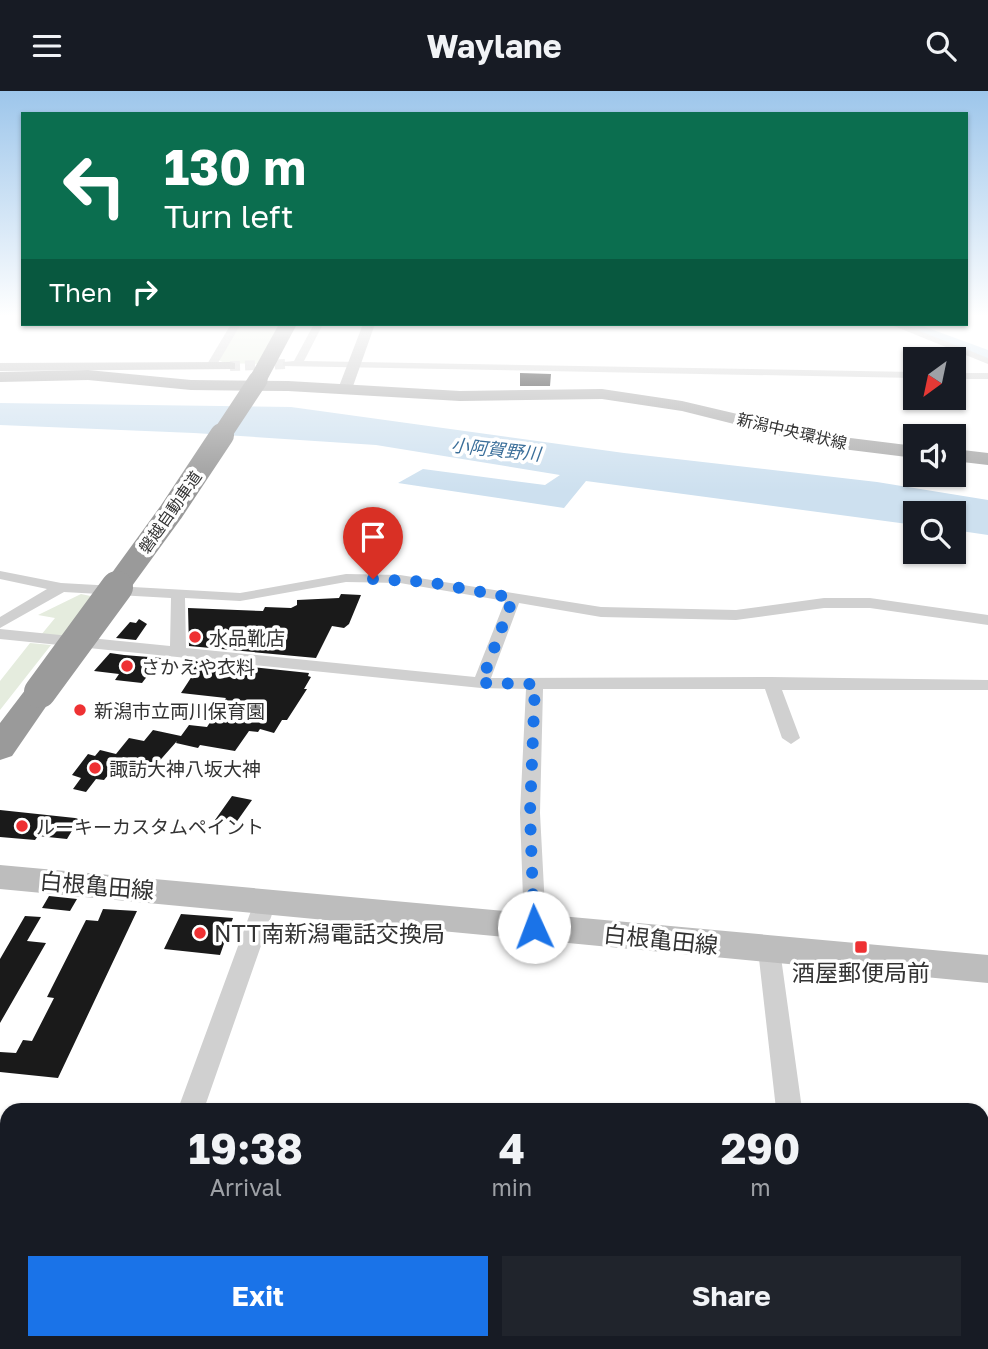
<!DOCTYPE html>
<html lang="en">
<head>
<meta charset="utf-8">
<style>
  :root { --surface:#171b24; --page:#20242c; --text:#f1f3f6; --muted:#9ea1a6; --accent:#1a73e8 }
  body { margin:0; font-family:"Golos Text","Noto Sans JP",sans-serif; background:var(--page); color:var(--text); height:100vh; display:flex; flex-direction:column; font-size:26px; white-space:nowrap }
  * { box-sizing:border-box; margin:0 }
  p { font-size:23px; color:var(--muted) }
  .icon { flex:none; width:38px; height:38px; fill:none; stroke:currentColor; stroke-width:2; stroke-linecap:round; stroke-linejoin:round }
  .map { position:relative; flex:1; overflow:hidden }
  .drawer { position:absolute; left:0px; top:1012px; width:989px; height:247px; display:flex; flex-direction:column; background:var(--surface); border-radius:21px 21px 0 0; box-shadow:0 2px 5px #0004 }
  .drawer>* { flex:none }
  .guide { position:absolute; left:21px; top:21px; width:947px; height:214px; border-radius:0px; box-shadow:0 2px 5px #0004; background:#0b6e4f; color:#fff; overflow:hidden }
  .needle { width:46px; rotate:213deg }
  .tools { position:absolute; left:903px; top:256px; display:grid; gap:14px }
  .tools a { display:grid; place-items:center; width:63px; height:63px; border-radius:0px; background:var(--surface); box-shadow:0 2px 5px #0004; font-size:35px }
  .pin { position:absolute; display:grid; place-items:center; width:60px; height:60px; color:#fff; margin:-72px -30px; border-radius:50% 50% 50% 0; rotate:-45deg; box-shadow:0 0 7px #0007 }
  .pin .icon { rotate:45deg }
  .me { position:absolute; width:77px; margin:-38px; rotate:358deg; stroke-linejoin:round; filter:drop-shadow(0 0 5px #0008) }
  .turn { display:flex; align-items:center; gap:24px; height:147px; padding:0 28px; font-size:32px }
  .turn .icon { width:91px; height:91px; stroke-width:2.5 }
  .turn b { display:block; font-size:49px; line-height:60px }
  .then { display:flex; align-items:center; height:66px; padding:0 28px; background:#0003; gap:14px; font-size:26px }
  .eta { display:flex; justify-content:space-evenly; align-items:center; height:119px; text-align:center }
  .eta b { font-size:42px; font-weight:700; line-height:49px }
  .cta { display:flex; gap:14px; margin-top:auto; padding:14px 28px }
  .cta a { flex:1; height:80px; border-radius:0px; background:var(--accent); color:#fff; font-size:28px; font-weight:700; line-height:80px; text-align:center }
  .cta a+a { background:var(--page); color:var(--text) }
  header { display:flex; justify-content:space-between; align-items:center; height:91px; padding:0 28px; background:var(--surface); font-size:32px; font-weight:700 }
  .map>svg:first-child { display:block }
  .green { fill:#e5ecde }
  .water { fill:#cde0ef }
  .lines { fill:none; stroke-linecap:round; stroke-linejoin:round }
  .river { fill:#cde0ef; fill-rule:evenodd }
  .building { fill:#1a1a1a }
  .street-tunnel { stroke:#d6d6d6; stroke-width:10; stroke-dasharray:10 5; stroke-linecap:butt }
  .street { fill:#d0d0d0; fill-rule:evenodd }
  .secondary { fill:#bdbdbd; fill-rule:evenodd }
  .primary { fill:#ababab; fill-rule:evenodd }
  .highway { fill:#9a9a9a; fill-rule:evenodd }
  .highway-bridge-far2 { stroke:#9a9a9a; stroke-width:19 }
  .highway-bridge-far1 { stroke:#9a9a9a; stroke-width:24 }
  .highway-bridge { stroke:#9a9a9a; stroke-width:32 }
  .route { stroke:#1a73e8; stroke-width:12; stroke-dasharray:0 21.6 }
  .poi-dot { fill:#ee3133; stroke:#fff; stroke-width:2.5 }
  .labels { text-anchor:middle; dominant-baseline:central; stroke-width:7; stroke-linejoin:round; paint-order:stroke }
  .far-street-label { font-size:16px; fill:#333; stroke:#fff }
  .far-water-label { font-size:18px; font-style:italic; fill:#3b6f9a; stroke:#fff }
  .poi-label { font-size:19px; fill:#333; stroke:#fff; text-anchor:start }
  .near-street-label { font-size:23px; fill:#333; stroke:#fff }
  .near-poi-label { font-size:23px; fill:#333; stroke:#fff; text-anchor:start }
</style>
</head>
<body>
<header><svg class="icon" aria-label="menu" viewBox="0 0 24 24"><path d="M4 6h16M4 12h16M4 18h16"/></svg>Waylane<svg class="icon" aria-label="search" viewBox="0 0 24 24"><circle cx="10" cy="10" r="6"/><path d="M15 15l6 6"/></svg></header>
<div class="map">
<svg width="988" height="1258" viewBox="0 0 988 1258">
  <rect width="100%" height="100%" fill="#fff"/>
  <!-- green -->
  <path class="green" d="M241,233H280L258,273L224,272L219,269Z
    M81,503L100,507L67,547L41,544L55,527L38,524Z
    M30,552L51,554L0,619V590Z"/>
  <!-- water -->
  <path class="water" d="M0,312L291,316L624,362L877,391L988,409V444L954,439V422H915V434L586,390L564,417L398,392L423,378L545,394L560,384L376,354L194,342L0,334Z"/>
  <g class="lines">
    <!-- river -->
    <path class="river" d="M898,233H917L988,259V269L900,236Z"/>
  </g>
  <!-- building -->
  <path class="building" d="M520,282L551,283L550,295H520Z
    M341,503L361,504L349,533L344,537L332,535L316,567L189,555L188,517L263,520L265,516L291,517L297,514V509L339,507Z
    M139,528L147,533L136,549L116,547L130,531L136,532Z
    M110,562L124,564L161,567L142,592L115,589L119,583L94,580Z
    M194,570L309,582L308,585L311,586L304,598H307L287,629H282L274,642L260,638L258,641L249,640L235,660L200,654L198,657L176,652L177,650L155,675L123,666L104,689L96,688L86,701L73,698L81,687L72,684L88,663L95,665L100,659L116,663L129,647L144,650L153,639L181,645L189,634L207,636L226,607L181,602L194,582L186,581Z
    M232,705L252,709L235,733L215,729Z
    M0,719L75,727L79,728L67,748L38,745L35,749L0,746Z
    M49,805L77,808L70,820L42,817Z
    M103,818L137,820L58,987L0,981V961L16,962L23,949L32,950L54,907L47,906L86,829L98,830Z
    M181,823L233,827L220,864L164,858Z
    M25,825L41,826L27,850L46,852L0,932V868Z"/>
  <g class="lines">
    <!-- street-tunnel -->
    <path class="street-tunnel" d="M230,275L287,273"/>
    <!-- street -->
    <path class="street" d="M231,233H241L215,277H207L206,275Z
      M314,233H323L304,270L915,281V287L283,275V271L294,270Z
      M889,233H902L988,267V273Z
      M954,282H988V288H954Z
      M0,480L61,492L240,502L346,483L400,484L601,516L736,519L824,507H870L988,524V534L870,517H824L736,529L601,526L519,512L491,587L771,586L988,589V599H782L800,647L791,653L782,647L765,598H543L540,722L546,836L543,842L535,845L527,842L524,836L520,722L526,598L481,597L0,548V538L170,555L171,507L64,501L0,537V526L47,498L0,488ZM346,491L400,492L505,510L475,586L186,557L185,507L240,510Z
      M266,800L274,803L277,809L204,1018H178L255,809L258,803Z
      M769,849L777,852L780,859L802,1018H776L758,859L761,852Z
      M90,1251H121L118,1258H88Z
      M803,1251H833V1258H803Z"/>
    <!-- secondary -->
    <path class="secondary" d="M363,233H375L352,298L345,302L340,301L338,298Z
      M230,271L235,272V278L0,280V272Z
      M0,774L988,864V892L0,798Z"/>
    <!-- primary -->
    <path class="primary" d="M88,279L191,289L288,290L460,300L602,298L682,310L826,344L915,355V367L826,356L682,320L602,308L460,310L288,300L191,299L88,289L0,291V281Z
      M954,358L988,362V374L954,370Z"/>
    <!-- highway -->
    <path class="highway" d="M279,233H297L265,293H251L248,289Z
      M40,591L51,594L56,601L12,665L0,669V632L29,594Z"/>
    <!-- highway-bridge-far2 -->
    <path class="highway-bridge-far2" d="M221,345L258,289"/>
    <!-- highway-bridge-far1 -->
    <path class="highway-bridge-far1" d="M115,498L171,421L222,344"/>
    <!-- highway-bridge -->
    <path class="highway-bridge" d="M40,601L117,496"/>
  </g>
  <!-- sky -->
  <linearGradient id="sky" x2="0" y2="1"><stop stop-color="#9dc6eb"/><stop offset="0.56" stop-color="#fff"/><stop offset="1" stop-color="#fff" stop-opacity="0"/></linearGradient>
  <rect width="988" height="401" fill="url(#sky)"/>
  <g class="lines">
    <!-- route -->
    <path class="route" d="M373,488L429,491L513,507L481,592L535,593L530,722L534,836"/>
  </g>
  <!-- markers -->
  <g class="poi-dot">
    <circle cx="195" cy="546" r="7"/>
    <circle cx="127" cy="575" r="7"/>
    <circle cx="80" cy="619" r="7"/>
    <circle cx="95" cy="677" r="7"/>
    <circle cx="22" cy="735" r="7"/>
    <circle cx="200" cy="842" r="7"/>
    <rect x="854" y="849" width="14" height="14" rx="3.5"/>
  </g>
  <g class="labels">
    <!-- far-street labels -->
    <g class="far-street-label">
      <text transform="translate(792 340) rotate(13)">新潟中央環状線</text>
      <text transform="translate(170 421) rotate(-55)">磐越自動車道</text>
    </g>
    <!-- far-water labels -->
    <g class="far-water-label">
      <text transform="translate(496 358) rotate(6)">小阿賀野川</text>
    </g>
    <!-- poi labels -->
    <g class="poi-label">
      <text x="209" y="546">水品靴店</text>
      <text x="141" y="575">さかえや衣料</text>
      <text x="94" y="619">新潟市立両川保育園</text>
      <text x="109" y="677">諏訪大神八坂大神</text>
      <text x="36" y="735">ルーキーカスタムペイント</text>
    </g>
    <!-- near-street labels -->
    <g class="near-street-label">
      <text transform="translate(97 794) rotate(5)">白根亀田線</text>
      <text transform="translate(661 848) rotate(6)">白根亀田線</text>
    </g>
    <!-- near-poi labels -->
    <g class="near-poi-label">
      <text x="214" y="842">NTT南新潟電話交換局</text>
      <text x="861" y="881" text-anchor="middle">酒屋郵便局前</text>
    </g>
  </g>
</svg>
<div class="tools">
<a><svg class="needle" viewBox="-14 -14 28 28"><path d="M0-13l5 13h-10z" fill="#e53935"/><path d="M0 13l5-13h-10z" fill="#9ea1a6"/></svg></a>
<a><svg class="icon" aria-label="sound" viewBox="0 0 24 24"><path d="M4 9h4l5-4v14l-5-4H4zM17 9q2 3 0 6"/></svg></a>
<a><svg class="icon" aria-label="search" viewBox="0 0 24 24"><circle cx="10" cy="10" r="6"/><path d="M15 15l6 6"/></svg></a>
</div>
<div class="pin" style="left:373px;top:488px;background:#d93025"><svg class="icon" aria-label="arrive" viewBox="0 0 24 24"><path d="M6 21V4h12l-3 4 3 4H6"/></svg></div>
<svg class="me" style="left:534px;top:836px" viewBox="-20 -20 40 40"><circle r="19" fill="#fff"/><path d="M0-13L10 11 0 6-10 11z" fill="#1a73e8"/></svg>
<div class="guide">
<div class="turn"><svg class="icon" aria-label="left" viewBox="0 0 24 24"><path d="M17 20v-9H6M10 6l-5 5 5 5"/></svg><div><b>130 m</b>Turn left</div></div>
<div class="then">Then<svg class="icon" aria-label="right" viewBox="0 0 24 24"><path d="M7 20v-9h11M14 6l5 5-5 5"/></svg></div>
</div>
<section class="drawer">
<div class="eta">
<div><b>19:38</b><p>Arrival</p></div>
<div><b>4</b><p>min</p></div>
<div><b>290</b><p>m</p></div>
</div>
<div class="cta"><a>Exit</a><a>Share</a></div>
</section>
</div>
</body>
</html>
